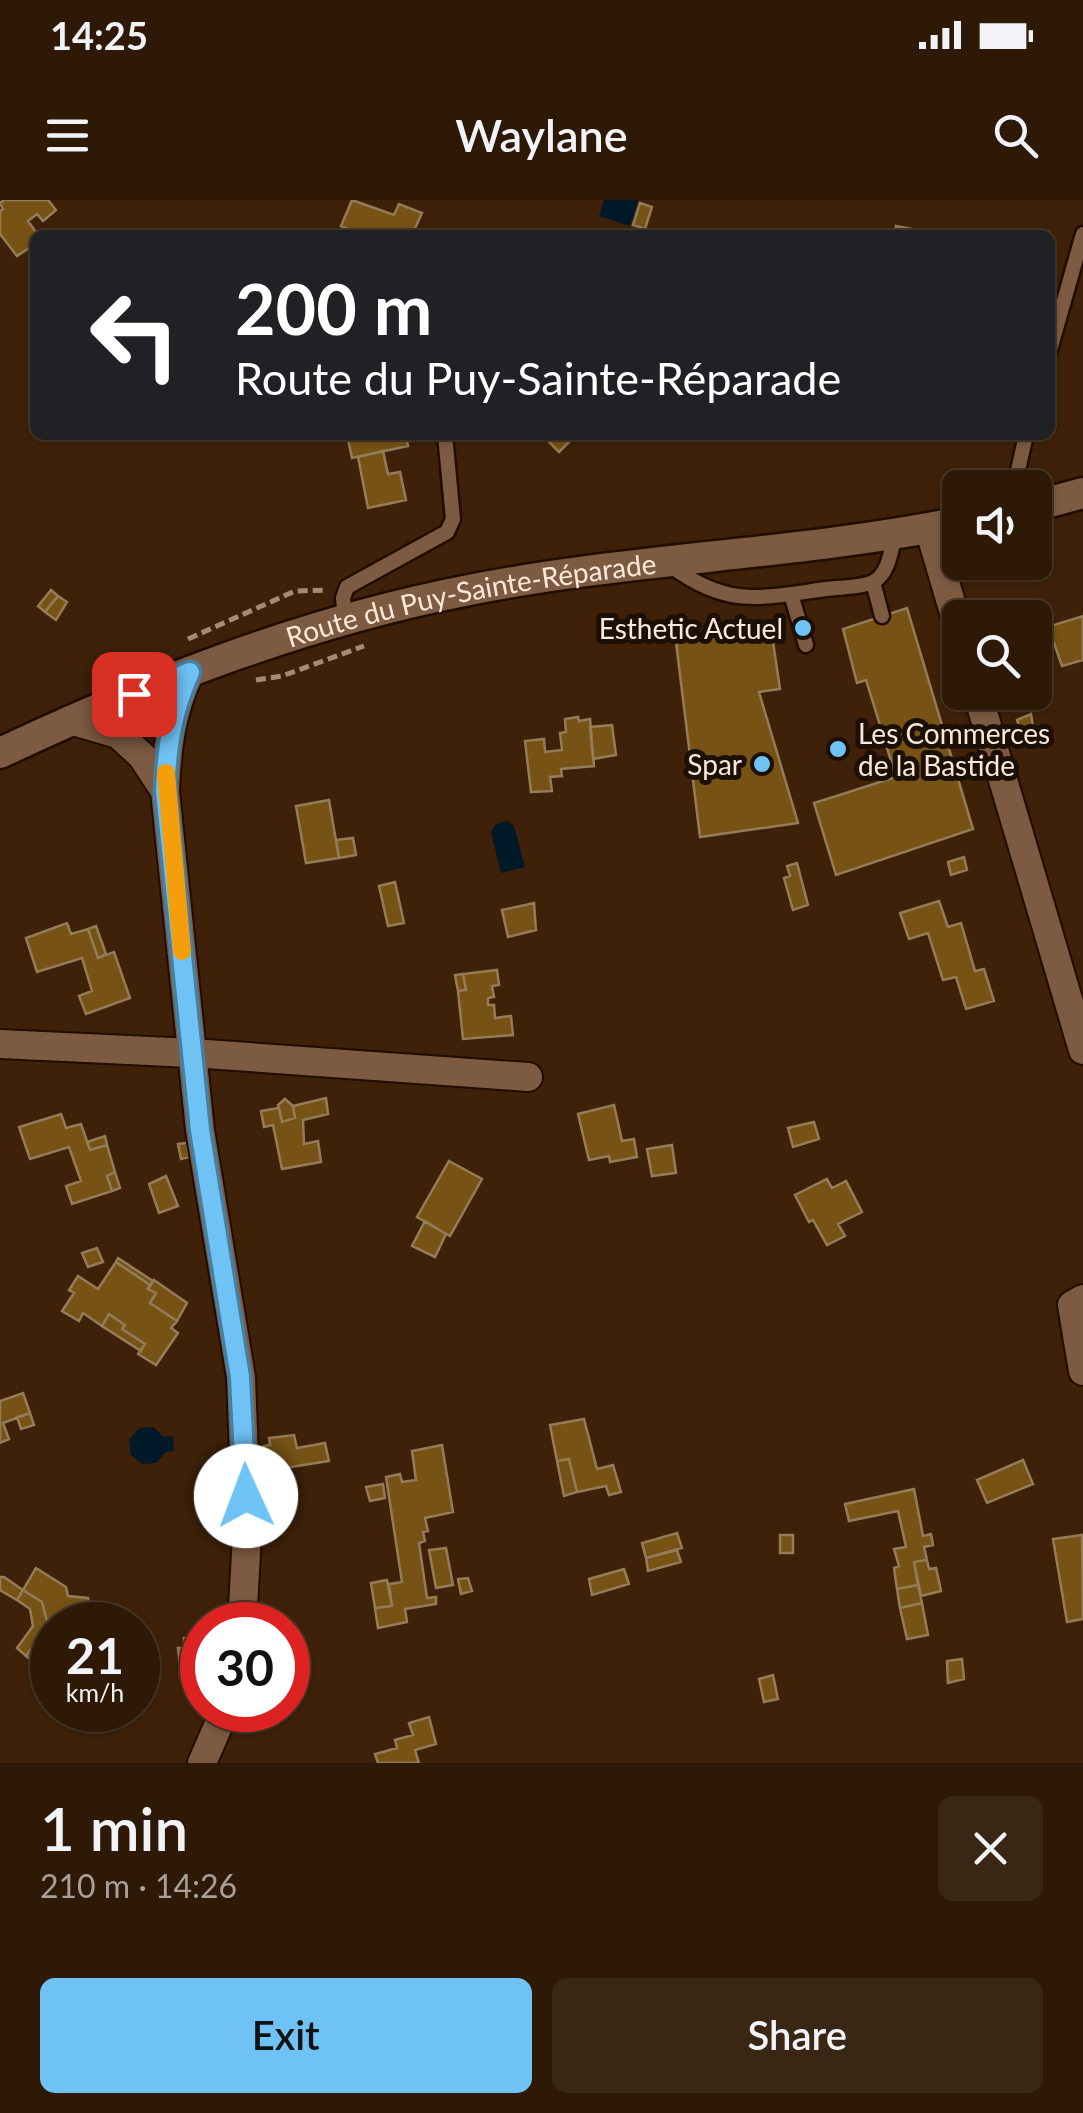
<!DOCTYPE html>
<html lang="en">
<head>
<meta charset="utf-8">
<style>
  :root { --surface:#2e1906; --page:#3a2614; --text:#f1f3f6; --muted:#a7a09b; --line:#493828; --accent:#6fc2f4 }
  body { margin:0; font-family:Lato,sans-serif; background:var(--page); color:var(--text); height:100vh; display:flex; flex-direction:column; font-size:38px; white-space:nowrap }
  * { box-sizing:border-box; margin:0 }
  p { font-size:32px; color:var(--muted) }
  .icon { flex:none; width:55px; height:55px; fill:none; stroke:currentColor; stroke-width:2; stroke-linecap:round; stroke-linejoin:round }
  .map { position:relative; height:1563px; overflow:hidden }
  .details { display:flex; flex-direction:column; background:var(--surface); flex:1 }
  .details>* { flex:none }
  .hud { position:absolute; left:30px; top:30px; width:1025px; height:210px; border-radius:15px; box-shadow:0 2px 8px #0004,0 0 0 2px var(--line); background:#202124; color:#fff; overflow:hidden }
  .tools { position:absolute; left:942px; top:270px; display:grid; gap:20px }
  .tools a { display:grid; place-items:center; width:110px; height:110px; border-radius:15px; background:var(--surface); box-shadow:0 2px 8px #0004,0 0 0 2px var(--line); font-size:50px }
  .speed { position:absolute; left:30px; top:1402px; display:flex; gap:20px; font-size:50px; font-weight:700; text-align:center }
  .speed>* { display:grid; place-content:center; width:130px; height:130px; border-radius:50%; background:var(--surface); box-shadow:0 2px 8px #0004,0 0 0 2px var(--line); line-height:1 }
  .speed small { font-size:25px; font-weight:400 }
  .speed .limit { border:15px solid #d22; background:#fff; color:#111 }
  .pin { position:absolute; display:grid; place-items:center; width:85px; height:85px; color:#fff; margin:-42px; border-radius:20px; box-shadow:0 5px 15px #0006 }
  .me { position:absolute; width:110px; margin:-55px; rotate:358deg; stroke-linejoin:round; filter:drop-shadow(0 0 8px #0008) }
  .turn { display:flex; align-items:center; gap:35px; height:210px; padding:0 40px; font-size:45px }
  .turn .icon { width:130px; height:130px; stroke-width:2.5 }
  .turn b { display:block; font-size:70px; line-height:85px }
  .round { display:grid; place-items:center; flex:none; width:105px; height:105px; border-radius:15px; background:var(--page) }
  .summary { display:flex; align-items:center; justify-content:space-between; height:170px; padding:0 40px }
  h1 { font-size:60px; font-weight:600; line-height:75px }
  .button { display:flex; gap:20px; margin-top:auto; padding:20px 40px }
  .button a { flex:1; height:115px; border-radius:15px; background:var(--accent); color:#111; font-size:40px; font-weight:600; line-height:115px; text-align:center }
  .button a+a { background:var(--page); color:var(--text) }
  .status { display:flex; justify-content:space-between; align-items:center; height:70px; padding:0 50px; background:var(--surface); direction:ltr }
  .status svg { height:28px; fill:currentColor }
  header { display:flex; justify-content:space-between; align-items:center; height:130px; padding:0 40px; background:var(--surface); font-size:45px; font-weight:600 }
  .map>svg:first-child { display:block }
  .water { fill:#001928 }
  .building { fill:#765315; stroke:#947c59; stroke-width:2.5 }
  .lines { fill:none; stroke-linecap:round; stroke-linejoin:round }
  .lane-casing { stroke:#210c00; stroke-width:19 }
  .street-casing { stroke:#210c00; stroke-width:32 }
  .secondary-casing { stroke:#210c00; stroke-width:35 }
  .path { stroke:#a38b78; stroke-width:5; stroke-dasharray:10 5; stroke-linecap:butt }
  .lane { stroke:#7d5b42; stroke-width:14 }
  .street { stroke:#7d5b42; stroke-width:28 }
  .secondary { stroke:#7d5b42; stroke-width:30 }
  .route-casing { stroke:#487e9f; stroke-width:25 }
  .route { stroke:#6fc2f4; stroke-width:18 }
  .slow { stroke:#f59e0b; stroke-width:18 }
  .poi-dot { fill:#6fc2f4; stroke:#1c0f05; stroke-width:4 }
  .labels { text-anchor:middle; dominant-baseline:central; stroke-width:10; stroke-linejoin:round; paint-order:stroke }
  .street-label { font-size:28px; fill:#fce8da; stroke:#1c0f05 }
  .poi-label { font-size:28px; fill:#fce8da; stroke:#1c0f05; text-anchor:end }
</style>
</head>
<body>
<div class="status"><b>14:25</b><svg viewBox="0 0 49 12"><path d="M0 12V9h3v3zM5 12V6h3v6zM10 12V3h3v9zM15 12V0h3v12zM26 1h20v11H26zM47 4h2v5h-2z"/></svg></div>
<header><svg class="icon" aria-label="menu" viewBox="0 0 24 24"><path d="M4 6h16M4 12h16M4 18h16"/></svg>Waylane<svg class="icon" aria-label="search" viewBox="0 0 24 24"><circle cx="10" cy="10" r="6"/><path d="M15 15l6 6"/></svg></header>
<div class="map">
<svg width="1083" height="1563" viewBox="0 0 1083 1563">
  <rect width="100%" height="100%" fill="#3e2108"/>
  <!-- water -->
  <path class="water" d="M604,0H638L630,26L599,16Z
    M507,621L514,626L525,667L501,673L491,632L496,624Z
    M153,1227L164,1237L173,1236L174,1251L166,1252L156,1263L142,1264L131,1255L129,1240L139,1228Z"/>
  <!-- building -->
  <path class="building" d="M4,0H48L56,10L43,21L37,14L28,21L38,35H35V44L17,56L0,34V11L3,9L0,3Z
    M352,0L394,15L399,4L422,13L412,35H361L341,26Z
    M640,3L652,7L645,29L633,25Z
    M896,26L912,29V35H894Z
    M347,235H406L408,246L352,258Z
    M542,235H576L559,252Z
    M383,251L388,274L400,272L406,300L368,308L358,257Z
    M51,390L58,396L45,412L38,406Z
    M58,396L67,402L56,420L45,412Z
    M907,408L973,629L836,675L814,603L896,577L866,480L857,483L843,429Z
    M1083,416V460L1062,466L1054,443L1045,445L1041,429Z
    M771,428L780,489L759,492L798,623L700,637L676,442Z
    M1031,514L1034,533L1023,537L1017,520Z
    M578,517L579,521L590,519L594,566L561,569L562,576L550,577L552,591L531,592L525,541L544,539L545,552L562,550L560,533L566,532L565,519Z
    M612,525L616,555L593,559L590,527Z
    M329,600L339,658L306,663L296,606Z
    M353,638L356,655L339,658L336,640Z
    M964,657L967,670L951,675L948,662Z
    M797,663L808,705L793,710L784,678L790,676L787,666Z
    M395,682L404,723L388,726L379,686Z
    M939,701L948,727L961,723L975,771L984,769L994,801L966,809L956,777L943,780L928,733L909,739L900,713Z
    M534,703L536,730L508,737L502,710Z
    M67,723L71,734L88,729L98,758L114,752L130,798L86,814L79,796L92,791L82,758L37,772L26,738Z
    M96,726L106,754L98,758L88,729Z
    M497,770L499,785L492,786L494,797L488,798V805H494L495,818L511,816L513,835L463,839L458,791L466,790L463,774Z
    M463,774L466,790L458,791L455,775Z
    M326,898L328,914L303,920L304,944L318,941L321,962L282,969L273,925L264,927L261,911L279,908L282,922L295,918L293,906Z
    M285,899L293,906L295,918L282,922L278,905Z
    M614,905L622,941L634,939L637,957L610,962L609,956L589,960L578,914Z
    M61,914L66,928L81,924L90,950L107,945L115,972L107,976L112,991L72,1004L66,986L81,981L69,947L30,959L19,927Z
    M814,922L819,939L793,947L788,928Z
    M105,936L107,945L90,950L87,942Z
    M187,943L189,957L181,959L178,944Z
    M672,945L676,973L652,976L647,949Z
    M449,961L482,979L450,1036L417,1017Z
    M115,972L120,988L112,991L107,976Z
    M166,976L178,1006L159,1013L149,984Z
    M827,979L832,988L846,981L862,1012L838,1024L845,1036L827,1045L813,1020L809,1022L795,995Z
    M425,1021L446,1034L435,1057L412,1046Z
    M97,1048L103,1062L88,1067L82,1053Z
    M118,1058L153,1081L150,1085L116,1062Z
    M116,1062L150,1085L148,1089L156,1093L150,1103L177,1121L171,1128L178,1133L156,1165L138,1154L145,1144L122,1129L125,1125L109,1114L102,1126L83,1113L79,1121L62,1111L74,1093L69,1090L78,1076L98,1089Z
    M154,1080L187,1103L177,1121L150,1103L156,1093L148,1089Z
    M109,1114L125,1125L122,1129L145,1144L141,1151L102,1126Z
    M23,1193L30,1213L3,1223L9,1239L0,1243V1201Z
    M30,1213L34,1225L21,1229L17,1217Z
    M584,1219L597,1269L613,1265L621,1292L609,1295L606,1286L577,1292L569,1259L557,1261L550,1225Z
    M294,1235L297,1248L325,1243L329,1261L278,1269L276,1260L267,1262L264,1246L270,1245L269,1238Z
    M442,1245L453,1312L425,1318L428,1331L423,1332L425,1341L419,1343L427,1398L436,1397V1404L405,1409L407,1422L378,1428L375,1408L392,1406L389,1384L402,1382L386,1277L400,1274L402,1282L416,1280L412,1251Z
    M569,1259L577,1292L564,1296L557,1261Z
    M1023,1260L1033,1284L987,1303L977,1280Z
    M383,1284L385,1298L370,1301L366,1287Z
    M914,1289L923,1336L931,1334L933,1345L924,1347L927,1360L914,1362L918,1385L897,1389L894,1368L899,1366L894,1349L906,1347L898,1311L849,1321L845,1304Z
    M677,1333L682,1348L646,1358L642,1343Z
    M780,1335H793V1353H780Z
    M1082,1335L1083,1419L1067,1422L1053,1339Z
    M446,1348L453,1385L436,1388L429,1350Z
    M677,1350L681,1362L648,1371L646,1358Z
    M927,1360L929,1369L936,1368L941,1391L921,1396L914,1362Z
    M36,1368L66,1387L68,1396L88,1398L92,1425H52V1477L26,1456L48,1425L42,1402L23,1390Z
    M624,1369L629,1384L592,1395L589,1379Z
    M0,1377H4L23,1390L17,1400L0,1390Z
    M468,1378L472,1391L461,1394L458,1379Z
    M387,1380L392,1406L375,1408L371,1383Z
    M918,1385L922,1403L900,1408L897,1389Z
    M23,1390L42,1402L48,1425L26,1456L17,1448L33,1426L30,1409L17,1400Z
    M922,1403L928,1435L907,1439L900,1408Z
    M184,1438H197L198,1454L179,1457L178,1448H184Z
    M198,1454L201,1474L180,1477L179,1457Z
    M962,1459L964,1479L948,1483L947,1461Z
    M773,1475L778,1499L764,1502L759,1479Z
    M429,1517L436,1544L415,1550L419,1563H378L375,1554L397,1548L395,1540L413,1535L409,1523Z"/>
  <g class="lines">
    <defs>
      <path id="lane" d="M1050,150L1083,34
        M1014,288L1026,235
        M671,366C728,408 760,398 826,389C840,387 860,388 873,382C889,374 891,350 895,334
        M873,382L882,416
        M791,394L806,445
        M345,419L343,398L347,387L447,332L453,319L445,235"/>
      <path id="street" d="M929,328L960,433
        M190,472C171,512 167,547 165,591L200,930L241,1177L247,1335L242,1425
        M977,492L1083,850
        M70,520L118,534L142,556L165,591
        M0,844L192,853L528,877
        M1083,1099L1072,1105L1083,1171
        M202,1563L225,1510"/>
      <g id="secondary">
        <path d="M1035,306L1083,293"/>
        <path id="s1" d="M0,553C149,483 302,423 464,391C628,358 796,355 960,322"/>
      </g>
    </defs>
    <!-- lane casing -->
    <use href="#lane" class="lane-casing"/>
    <!-- street casing -->
    <use href="#street" class="street-casing"/>
    <!-- secondary casing -->
    <use href="#secondary" class="secondary-casing"/>
    <!-- path -->
    <path class="path" d="M188,439L295,391L327,390
      M256,480L282,476L364,446"/>
    <!-- lane -->
    <use href="#lane" class="lane"/>
    <!-- street -->
    <use href="#street" class="street"/>
    <!-- secondary -->
    <use href="#secondary" class="secondary"/>
  </g>
  <g class="lines">
    <defs>
      <path id="route" d="M134,494L190,472C172,512 167,547 165,591L200,930L240,1177L246,1296"/>
    </defs>
    <!-- route casing -->
    <use href="#route" class="route-casing"/>
    <!-- route -->
    <use href="#route" class="route"/>
    <!-- slow -->
    <path class="slow" d="M166,573L182,751"/>
  </g>
  <!-- markers -->
  <g class="poi-dot">
    <circle cx="803" cy="428" r="10"/>
    <circle cx="838" cy="549" r="10"/>
    <circle cx="762" cy="564" r="10"/>
  </g>
  <g class="labels">
    <!-- street labels -->
    <g class="street-label">
      <text stroke="none"><textPath href="#s1" startOffset="498">Route du Puy-Sainte-Réparade</textPath></text>
    </g>
    <!-- poi labels -->
    <g class="poi-label">
      <text x="783" y="428">Esthetic Actuel</text>
      <text x="858" y="533" text-anchor="start">Les Commerces<tspan x="858" dy="32">de la Bastide</tspan></text>
      <text x="742" y="564">Spar</text>
    </g>
  </g>
</svg>
<div class="tools">
<a><svg class="icon" aria-label="sound" viewBox="0 0 24 24"><path d="M4 9h4l5-4v14l-5-4H4zM17 9q2 3 0 6"/></svg></a>
<a><svg class="icon" aria-label="search" viewBox="0 0 24 24"><circle cx="10" cy="10" r="6"/><path d="M15 15l6 6"/></svg></a>
</div>
<div class="speed"><div>21<small>km/h</small></div><div class="limit">30</div></div>
<div class="pin" style="left:134px;top:494px;background:#d93025"><svg class="icon" aria-label="arrive" viewBox="0 0 24 24"><path d="M6 21V4h12l-3 4 3 4H6"/></svg></div>
<svg class="me" style="left:246px;top:1296px" viewBox="-20 -20 40 40"><circle r="19" fill="#fff"/><path d="M0-13L10 11 0 6-10 11z" fill="#6fc2f4"/></svg>
<div class="hud">
<div class="turn"><svg class="icon" aria-label="left" viewBox="0 0 24 24"><path d="M17 20v-9H6M10 6l-5 5 5 5"/></svg><div><b>200 m</b>Route du Puy-Sainte-Réparade</div></div>
</div>
</div>
<section class="details">
<div class="summary"><div><h1>1 min</h1><p>210 m · 14:26</p></div><a class="round"><svg class="icon" aria-label="close" viewBox="0 0 24 24"><path d="M6 6l12 12M18 6L6 18"/></svg></a></div>
<div class="button"><a>Exit</a><a>Share</a></div>
</section>
</body>
</html>
